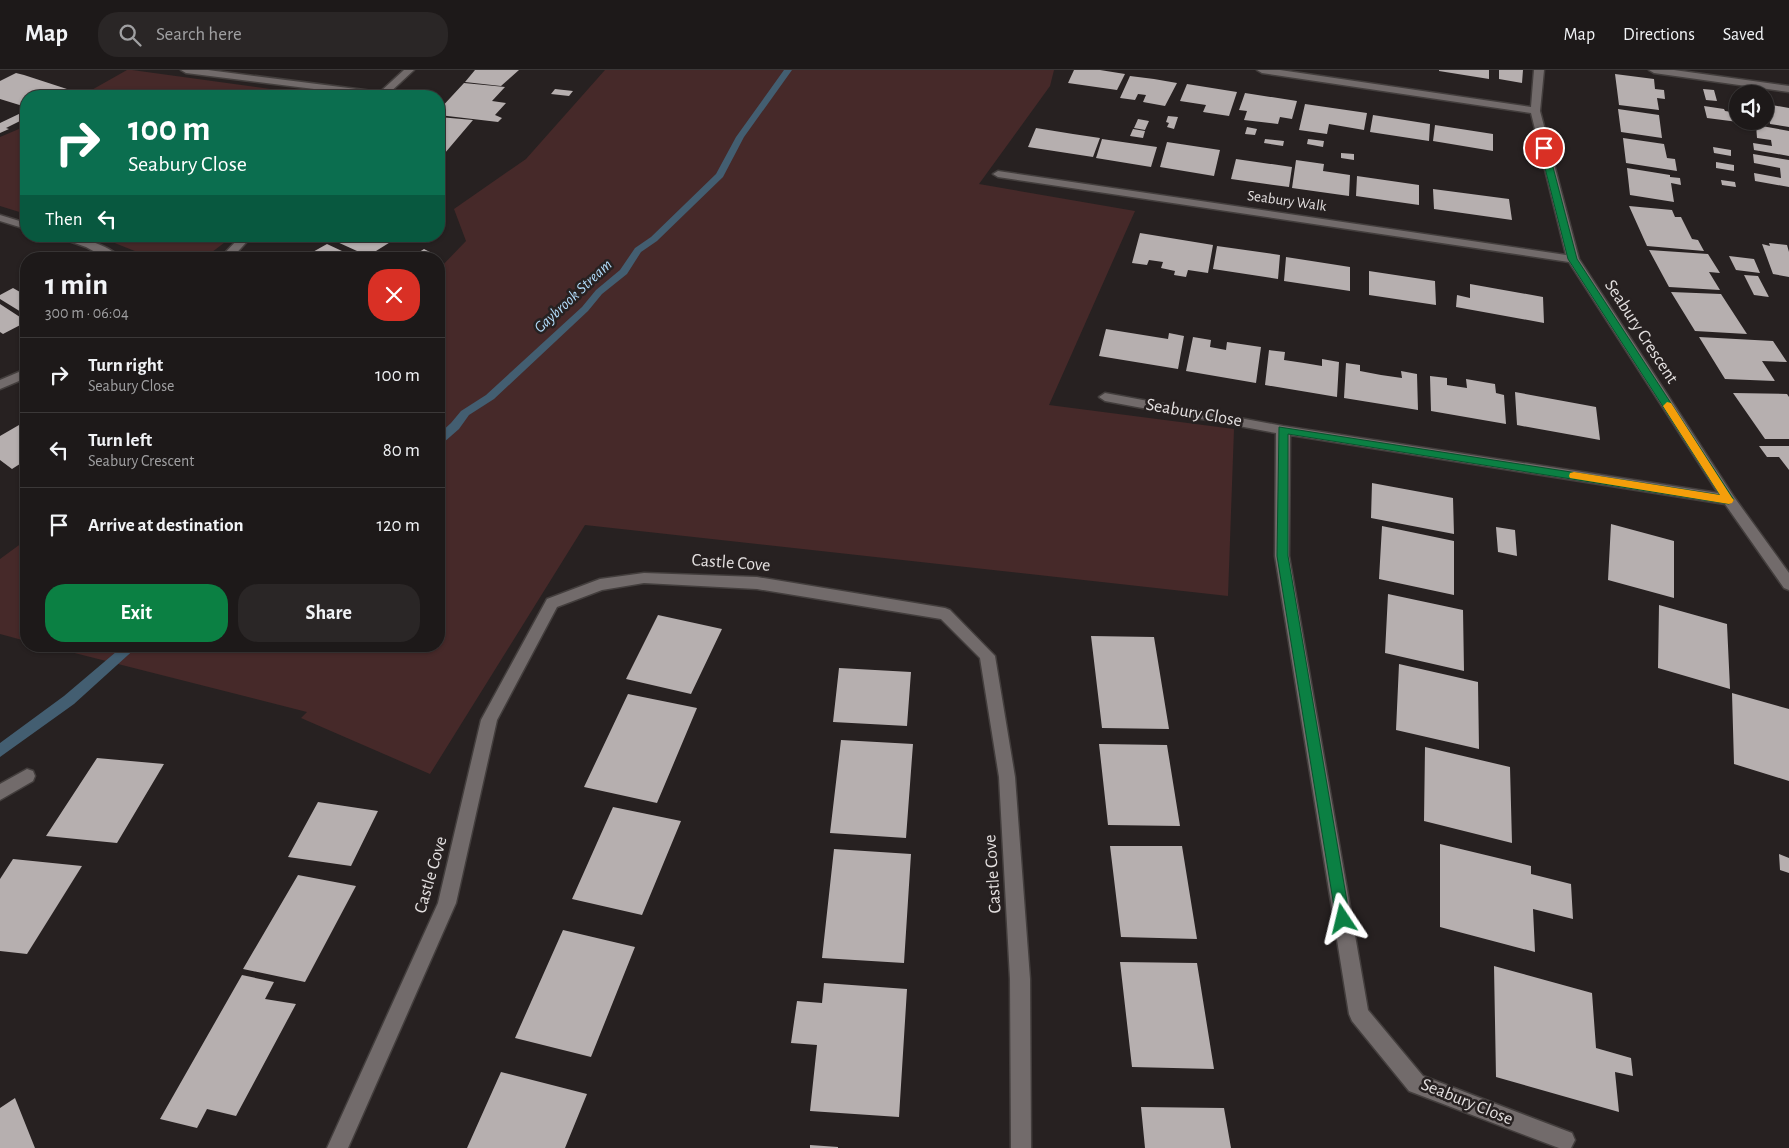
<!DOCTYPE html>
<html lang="en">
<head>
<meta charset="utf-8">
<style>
  :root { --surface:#1d1919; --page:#2a2626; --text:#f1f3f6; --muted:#a0a0a2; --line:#3b3838; --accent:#0b8043 }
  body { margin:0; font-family:"Alegreya Sans",sans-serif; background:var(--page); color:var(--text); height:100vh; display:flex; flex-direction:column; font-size:19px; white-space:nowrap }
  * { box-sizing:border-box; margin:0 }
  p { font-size:16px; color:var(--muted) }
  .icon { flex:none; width:28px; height:28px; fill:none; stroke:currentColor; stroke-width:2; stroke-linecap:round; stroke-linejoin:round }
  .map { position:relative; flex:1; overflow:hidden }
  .drawer { position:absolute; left:20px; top:182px; width:425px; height:400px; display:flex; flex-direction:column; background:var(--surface); border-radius:20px; box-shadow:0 1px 4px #0004,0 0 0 1px var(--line) }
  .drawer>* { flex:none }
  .hud { position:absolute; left:20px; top:20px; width:425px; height:152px; border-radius:20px; box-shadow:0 1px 4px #0004,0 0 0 1px var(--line); background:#0b6e4f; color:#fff; overflow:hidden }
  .buttons { position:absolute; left:1729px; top:15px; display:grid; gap:10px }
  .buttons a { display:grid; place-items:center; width:45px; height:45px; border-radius:50%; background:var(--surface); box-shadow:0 1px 4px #0004,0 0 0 1px var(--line); font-size:25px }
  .pin { position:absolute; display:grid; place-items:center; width:42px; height:42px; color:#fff; margin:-21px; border:2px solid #fff; border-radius:50%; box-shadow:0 1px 5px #0007 }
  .me { position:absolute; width:55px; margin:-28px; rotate:350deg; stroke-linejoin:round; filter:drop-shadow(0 0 4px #0008) }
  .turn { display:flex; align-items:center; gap:18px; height:105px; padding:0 25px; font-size:22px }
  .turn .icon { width:65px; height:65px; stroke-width:2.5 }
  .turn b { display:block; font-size:35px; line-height:42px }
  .then { display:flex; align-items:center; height:48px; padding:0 25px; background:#0003; gap:10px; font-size:19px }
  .round { display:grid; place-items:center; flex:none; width:52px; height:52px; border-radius:20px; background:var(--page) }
  .overview { display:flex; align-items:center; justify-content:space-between; height:85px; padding:0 25px }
  h1 { font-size:30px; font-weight:700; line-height:38px }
  .button { display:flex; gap:10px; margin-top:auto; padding:10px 25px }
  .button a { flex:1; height:58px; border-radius:20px; background:var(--accent); color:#fff; font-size:20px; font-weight:700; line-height:58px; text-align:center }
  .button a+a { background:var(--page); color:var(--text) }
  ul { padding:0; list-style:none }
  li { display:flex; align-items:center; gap:15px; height:75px; padding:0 25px; border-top:1px solid var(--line) }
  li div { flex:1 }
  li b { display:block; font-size:19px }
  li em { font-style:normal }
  header { display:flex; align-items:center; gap:30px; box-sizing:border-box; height:70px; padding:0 25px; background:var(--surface); border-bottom:1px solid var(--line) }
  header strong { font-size:24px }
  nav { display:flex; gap:28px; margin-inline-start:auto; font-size:18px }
  .search { width:350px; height:45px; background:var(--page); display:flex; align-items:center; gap:12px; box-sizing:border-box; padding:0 18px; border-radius:20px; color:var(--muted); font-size:19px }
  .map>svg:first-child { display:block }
  .green { fill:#462929 }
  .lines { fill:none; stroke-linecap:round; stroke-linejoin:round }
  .stream { fill:#435e71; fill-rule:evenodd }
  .building { fill:#b6afaf }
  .minor-casing { stroke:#433e3d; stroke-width:3 }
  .minor { fill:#726b6b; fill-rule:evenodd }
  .route { fill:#0b8043; stroke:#07532c }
  .slow { fill:#f59e0b }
  .labels { text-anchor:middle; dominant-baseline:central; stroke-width:5; stroke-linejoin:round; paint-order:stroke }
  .far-street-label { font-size:15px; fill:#e4e0e0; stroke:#272121 }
  .far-water-label { font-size:16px; font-style:italic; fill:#b2dcfa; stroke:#272121 }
  .street-label { font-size:18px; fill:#e4e0e0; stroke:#272121 }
</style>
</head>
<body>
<header>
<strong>Map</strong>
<div class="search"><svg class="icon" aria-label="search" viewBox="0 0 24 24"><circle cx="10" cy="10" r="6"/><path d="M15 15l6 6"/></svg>Search here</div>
<nav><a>Map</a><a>Directions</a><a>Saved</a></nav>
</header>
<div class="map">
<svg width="1789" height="1078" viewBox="0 0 1789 1078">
  <rect width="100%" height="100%" fill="#272121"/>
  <!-- green -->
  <path class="green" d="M127,0H132L322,26H81Z
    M605,0H1054L1050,16L979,114L1135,141L1049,335L1234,359L1228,526L585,455L430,704L301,648L307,642L47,576H439V199L466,171L454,139L526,89Z
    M26,56V144L0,136V67Z
    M97,166H233L203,189H155Z
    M26,470V571L0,564V489Z"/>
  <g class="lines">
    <!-- stream -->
    <path class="stream" d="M784,0H792L744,67L723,107L657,171L641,182L627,204L602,224L588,241L494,329L469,345L459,359L443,373L439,374V364L451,353L461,341L486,325L582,237L596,220L620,200L635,178L651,167L716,104L736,67Z
      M123,576H138L74,634L0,687V673L64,626Z"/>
  </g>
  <!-- building -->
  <path class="building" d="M475,0H519L501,16L465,12Z
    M1074,0H1100L1125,4L1117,20L1068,13Z
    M1439,0H1489V9L1439,1Z
    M1499,0H1523L1522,13L1499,9Z
    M16,3L24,5L70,20L57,26H26V37L0,29V11Z
    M1615,4L1654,9L1655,19L1664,20L1665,29L1657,28L1659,40L1619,35Z
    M1130,6L1154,9L1177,13L1165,36L1143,32L1146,25L1138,24L1135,30L1120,28Z
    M464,13L505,17L492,31L506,33L495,45L502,48L498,52L439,45V40Z
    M1187,14L1237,22L1229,46L1203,42L1206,35L1180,31Z
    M555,19L573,21L569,26L551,24Z
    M1703,19L1714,20L1717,31L1706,30Z
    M1245,23L1297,31L1292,49L1280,47L1278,54L1244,50L1247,41L1239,40Z
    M1305,34L1367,43L1364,60L1329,54L1327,64L1299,60Z
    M1772,35L1789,38V57L1770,54L1768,42H1772Z
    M1704,36L1724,39L1725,41L1738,43V52L1707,48Z
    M1618,39L1659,45L1662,68L1621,62Z
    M21,43L26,45V48L6,58L9,59L0,63V53Z
    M1373,45L1430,54L1429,71L1370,62Z
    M1168,46L1178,47L1174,59L1167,57L1169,53L1166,52Z
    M439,47L473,50L439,90Z
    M1138,49L1149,51L1145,60L1134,58Z
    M1435,55L1493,64V81L1433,71Z
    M1756,55L1789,61V86L1754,80L1753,73L1772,76L1771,70L1757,68Z
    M1247,57L1257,59L1255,65L1245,64Z
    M1036,58L1073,64L1100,68L1093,87L1028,77Z
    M1133,59L1145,61L1143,68L1130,66Z
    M1623,68L1664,74L1667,88L1675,89L1677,101L1626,93Z
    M1102,69L1157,77L1151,97L1096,88Z
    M1265,69L1284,71L1283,76L1264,73Z
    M1308,69L1324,71L1323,77L1307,74Z
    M1167,72L1220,80L1214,106L1160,97Z
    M1713,77L1731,80V86L1714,83Z
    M1341,83L1354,84V90L1341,88Z
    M1753,84L1789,90V117L1755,111L1754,103L1781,108L1780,98L1754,93Z
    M1236,89L1292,97L1289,117L1231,109Z
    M1296,90L1324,94L1323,101L1350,105L1349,126L1292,118Z
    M1716,92L1734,95V101L1716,98Z
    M1627,98L1670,105V107L1680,108L1681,115L1671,113L1674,132L1630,125Z
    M1357,106L1419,115V135L1356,126Z
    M1721,110L1735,112L1736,117L1722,115Z
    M1433,119L1509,129L1512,150L1434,139Z
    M1629,136L1672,140L1675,147H1681L1692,169L1698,170L1704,181L1647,176Z
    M1140,163L1213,175L1208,203L1188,200L1186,207L1174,205L1175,201L1161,198L1163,192L1149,190L1147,195L1132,193Z
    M324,166H380L392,171L368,186Z
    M1769,173L1787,175L1789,182V207L1773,204L1762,174L1770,176Z
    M327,174L359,189L302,188Z
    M1217,176L1280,185L1278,209L1213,199Z
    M424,179L436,185L430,189H408Z
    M1649,180L1708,184L1720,203L1709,202L1720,220L1669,217Z
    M1729,186L1754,189L1760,203L1736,200Z
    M1286,187L1350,197V221L1284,211Z
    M1369,201L1435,211L1436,235L1369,225Z
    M1744,205L1758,206L1769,227L1754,225Z
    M1470,214L1543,227L1544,253L1456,237L1457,225L1470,228Z
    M13,218L20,222L26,219V245L0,229V225Z
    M1671,222L1721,224L1747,264L1695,261Z
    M0,234L26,251V252L3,264L0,262Z
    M1106,259L1168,269L1169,263L1184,266L1178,299L1099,286Z
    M1193,267L1211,270L1210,277L1226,280L1227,272L1261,277L1256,313L1186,301Z
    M1699,267L1773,271L1787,292L1762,291L1775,311L1725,309Z
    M1269,280L1285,282L1284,290L1304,293L1322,296V289L1339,292L1337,327L1265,315Z
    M1346,293L1360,295V301L1381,305L1402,308L1401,301L1417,304L1418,340L1344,328Z
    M1430,306L1447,308V315L1467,318L1466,309L1495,314L1496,323L1504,325L1506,354L1431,341Z
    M1515,322L1596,337L1600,370L1517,355Z
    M1733,323L1787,324L1789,327V369H1765Z
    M19,355L26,361V390L12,399L0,390V366Z
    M1759,376H1789V400L1779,387H1767Z
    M1372,413L1453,428L1454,464L1371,448Z
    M1611,454L1674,471V528L1608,510Z
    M1382,456L1454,471V525L1379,509Z
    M1496,457L1515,460L1517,486L1498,482Z
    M1388,524L1463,540L1464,601L1385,583Z
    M1659,535L1727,554L1730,619L1658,598Z
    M658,545L722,559L691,624L626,609Z
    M1091,566L1154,567L1169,659L1102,658Z
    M1399,594L1478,612L1479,679L1396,660Z
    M839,598L911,602L907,656L833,652Z
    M1732,623L1789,639V711L1734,694Z
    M628,624L697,638L657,733L584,717Z
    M841,670L913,674L906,768L830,763Z
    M1099,674L1167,675L1180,756L1108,755Z
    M1425,677L1510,697L1512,773L1424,751Z
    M97,688L164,694L117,773L46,766Z
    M318,732L378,741L351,796L288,787Z
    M613,737L681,751L642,845L572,829Z
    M1440,774L1531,796V804L1571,814L1573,849L1533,839L1535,882L1440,857Z
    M1110,776H1182L1197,869L1121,867Z
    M834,779L911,784L904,893L822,888Z
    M1779,784L1789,788V803L1780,800Z
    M13,789L82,796L27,884L0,881V809Z
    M298,805L356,816L305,912L243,899Z
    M563,860L635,877L591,987L515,968Z
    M1120,892L1197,893L1214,999L1132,997Z
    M1494,896L1592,923L1596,978L1631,988L1633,1006L1615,1002L1619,1042L1496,1007Z
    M242,905L274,912L265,929L296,934L236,1046L207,1039L197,1058L160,1049Z
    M824,913L907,919L899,1047L810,1041L817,975L791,973L797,931L822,933Z
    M501,1002L587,1024L565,1078H467Z
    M15,1028L35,1078H0V1038Z
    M1141,1037L1224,1038L1231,1078H1145Z
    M810,1075L838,1077V1078H810Z"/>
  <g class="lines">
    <defs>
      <path id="minor" d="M181,0H208L380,22L404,0H414L386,26H370L186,3Z
        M1257,0H1280L1531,37L1534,0H1544L1540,41L1579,189L1734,427L1789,503V520L1784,518L1725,434L1290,365L1289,486L1368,940L1423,1006L1572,1063L1575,1070L1571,1078H1559L1409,1021L1352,951L1349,944L1275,486L1276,363L1105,331L1099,327L1105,323L1283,356L1718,423L1569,192L998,107L993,104L998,101L1566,185L1531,43L1262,3Z
        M1649,0H1674L1789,16V22L1654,3Z
        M0,145L26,153V159L0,151Z
        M55,166C76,166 107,173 122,189H108L86,177Z
        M241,166H252L231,189H219Z
        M26,299V308L0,319V310Z
        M644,503L757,507L945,538L950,540L995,586L1015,707L1030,909L1031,1078H1011L1010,909L999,707L980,588L941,549L757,519L644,513L602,520L557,537L497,650L456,833L348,1078H327L438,833L481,650L547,529L600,509Z
        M27,699L33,701L35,706L33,711L0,730V714Z"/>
    </defs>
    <!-- minor casing -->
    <use href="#minor" class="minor-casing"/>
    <!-- minor -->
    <use href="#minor" class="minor"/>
  </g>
  <!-- route -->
  <path class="route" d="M1544,75L1548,78L1577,189L1734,430L1729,434L1288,364V486L1350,849L1348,853L1343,855L1338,853L1336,849L1277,486L1279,357L1720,425L1568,189L1540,78Z"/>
  <!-- slow -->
  <path class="slow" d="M1667,332L1671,333L1732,428L1734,430L1732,433L1729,434L1570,408L1569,406L1570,403L1574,402L1720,425L1663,336Z"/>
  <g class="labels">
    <!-- far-street labels -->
    <g class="far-street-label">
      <text transform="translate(1287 131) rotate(8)">Seabury Walk</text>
    </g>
    <!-- far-water labels -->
    <g class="far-water-label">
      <text transform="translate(573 226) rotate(-43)">Gaybrook Stream</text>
    </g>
    <!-- street labels -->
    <g class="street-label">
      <text transform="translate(1641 262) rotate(57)">Seabury Crescent</text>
      <text transform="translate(1194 343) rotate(10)">Seabury Close</text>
      <text transform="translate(731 493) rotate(4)">Castle Cove</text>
      <text transform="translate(993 804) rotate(-94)">Castle Cove</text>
      <text transform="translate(431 805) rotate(-74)">Castle Cove</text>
      <text transform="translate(1467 1032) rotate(22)">Seabury Close</text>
    </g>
  </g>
</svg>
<div class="buttons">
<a><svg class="icon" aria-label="sound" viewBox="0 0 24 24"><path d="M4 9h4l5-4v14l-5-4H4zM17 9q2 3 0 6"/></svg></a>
</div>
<div class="pin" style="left:1544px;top:78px;background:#d93025"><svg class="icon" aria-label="arrive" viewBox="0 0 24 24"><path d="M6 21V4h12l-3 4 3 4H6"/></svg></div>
<svg class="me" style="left:1343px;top:849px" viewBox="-20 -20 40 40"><path d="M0-17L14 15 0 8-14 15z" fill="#0b8043" stroke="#fff" stroke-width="4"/></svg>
<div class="hud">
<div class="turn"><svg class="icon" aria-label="right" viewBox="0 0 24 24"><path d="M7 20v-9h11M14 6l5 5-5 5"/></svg><div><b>100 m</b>Seabury Close</div></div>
<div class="then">Then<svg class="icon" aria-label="left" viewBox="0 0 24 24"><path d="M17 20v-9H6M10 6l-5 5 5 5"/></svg></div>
</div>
<section class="drawer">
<div class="overview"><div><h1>1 min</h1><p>300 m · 06:04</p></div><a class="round" style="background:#d93025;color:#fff"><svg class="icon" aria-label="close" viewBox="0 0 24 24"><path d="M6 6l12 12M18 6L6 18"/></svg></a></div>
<ul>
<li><svg class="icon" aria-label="right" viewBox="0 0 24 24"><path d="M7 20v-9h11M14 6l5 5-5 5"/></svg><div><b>Turn right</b><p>Seabury Close</p></div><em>100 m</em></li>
<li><svg class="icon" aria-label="left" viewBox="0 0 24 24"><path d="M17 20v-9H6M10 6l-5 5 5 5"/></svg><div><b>Turn left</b><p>Seabury Crescent</p></div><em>80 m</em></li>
<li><svg class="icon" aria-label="arrive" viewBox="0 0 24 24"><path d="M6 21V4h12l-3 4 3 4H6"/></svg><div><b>Arrive at destination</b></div><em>120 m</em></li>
</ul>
<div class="button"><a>Exit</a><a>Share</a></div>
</section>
</div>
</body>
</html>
